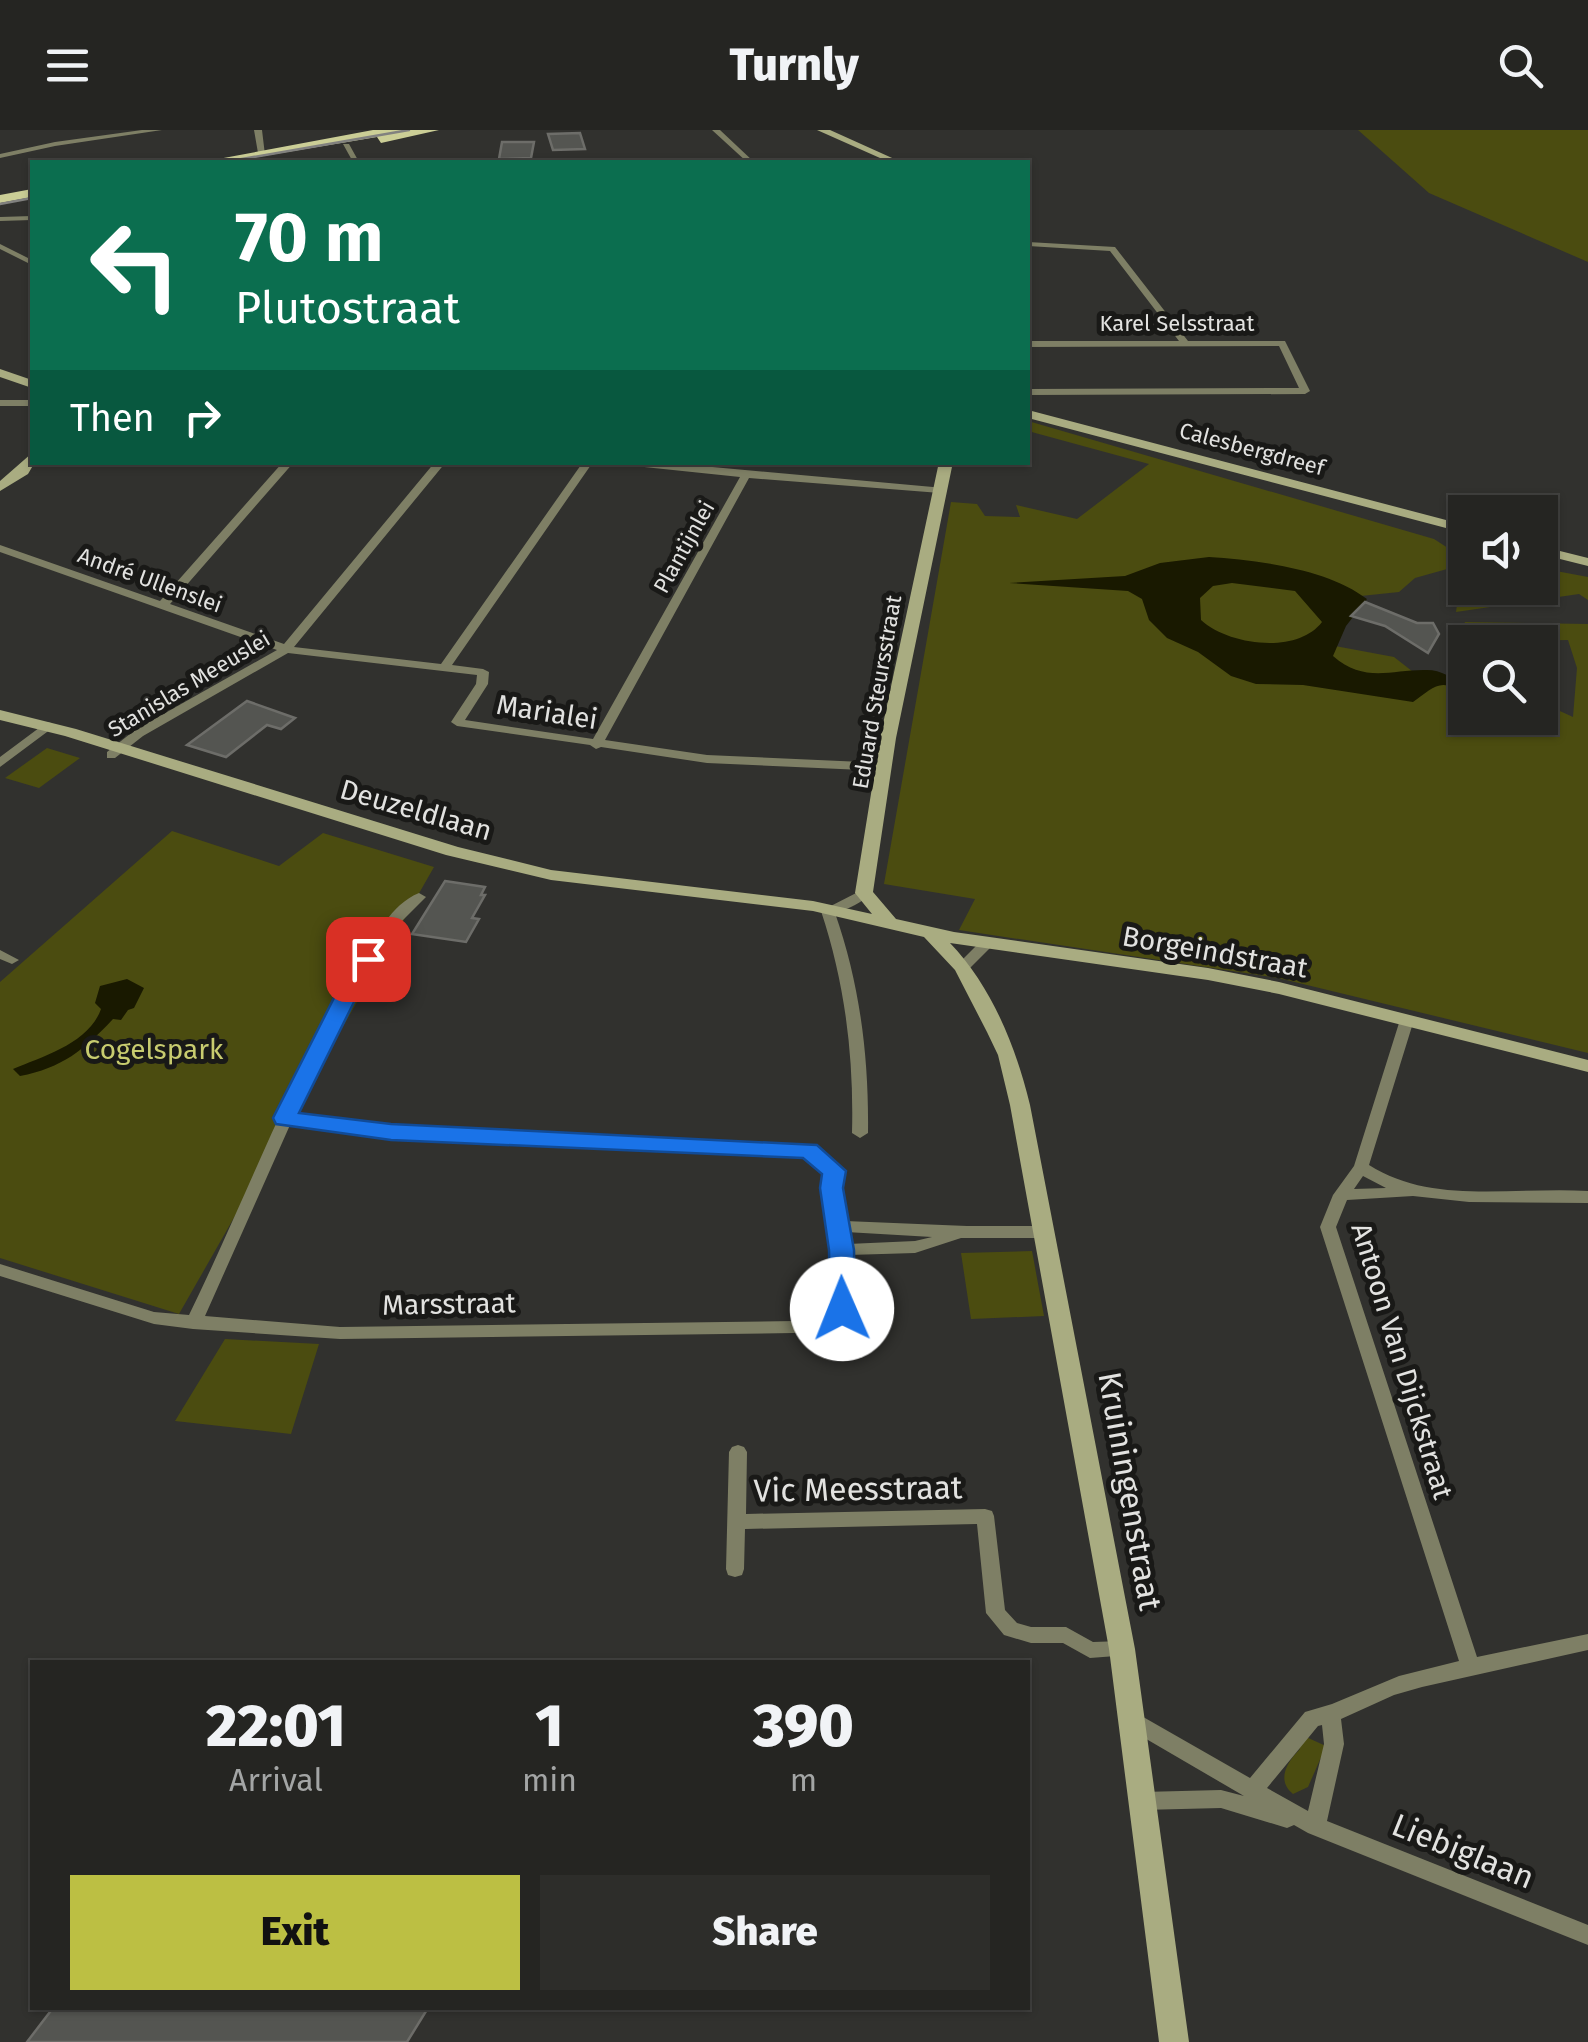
<!DOCTYPE html>
<html lang="en">
<head>
<meta charset="utf-8">
<style>
  :root { --surface:#252522; --page:#2d2d2a; --text:#f1f3f6; --muted:#a3a5a5; --line:#424240; --accent:#bcbf43 }
  body { margin:0; font-family:"Fira Sans",sans-serif; background:var(--page); color:var(--text); height:100vh; display:flex; flex-direction:column; font-size:38px; white-space:nowrap }
  * { box-sizing:border-box; margin:0 }
  p { font-size:32px; color:var(--muted) }
  .icon { flex:none; width:55px; height:55px; fill:none; stroke:currentColor; stroke-width:2; stroke-linecap:round; stroke-linejoin:round }
  .map { position:relative; flex:1; overflow:hidden }
  .panel { position:absolute; left:30px; top:1530px; width:1000px; height:350px; display:flex; flex-direction:column; background:var(--surface); border-radius:0px; box-shadow:0 2px 8px #0004,0 0 0 2px var(--line) }
  .panel>* { flex:none }
  .banner { position:absolute; left:30px; top:30px; width:1000px; height:305px; border-radius:0px; box-shadow:0 2px 8px #0004,0 0 0 2px var(--line); background:#0b6e4f; color:#fff; overflow:hidden }
  .tools { position:absolute; left:1448px; top:365px; display:grid; gap:20px }
  .tools a { display:grid; place-items:center; width:110px; height:110px; border-radius:0px; background:var(--surface); box-shadow:0 2px 8px #0004,0 0 0 2px var(--line); font-size:50px }
  .pin { position:absolute; display:grid; place-items:center; width:85px; height:85px; color:#fff; margin:-42px; border-radius:20px; box-shadow:0 5px 15px #0006 }
  .me { position:absolute; width:110px; margin:-55px; rotate:359deg; stroke-linejoin:round; filter:drop-shadow(0 0 8px #0008) }
  .turn { display:flex; align-items:center; gap:35px; height:210px; padding:0 40px; font-size:45px }
  .turn .icon { width:130px; height:130px; stroke-width:2.5 }
  .turn b { display:block; font-size:70px; line-height:85px }
  .then { display:flex; align-items:center; height:95px; padding:0 40px; background:#0003; gap:20px; font-size:38px }
  .eta { display:flex; justify-content:space-evenly; align-items:center; height:170px; text-align:center }
  .eta b { font-size:60px; font-weight:800; line-height:70px }
  .button { display:flex; gap:20px; margin-top:auto; padding:20px 40px }
  .button a { flex:1; height:115px; border-radius:0px; background:var(--accent); color:#111; font-size:40px; font-weight:800; line-height:115px; text-align:center }
  .button a+a { background:var(--page); color:var(--text) }
  header { display:flex; justify-content:space-between; align-items:center; height:130px; padding:0 40px; background:var(--surface); font-size:45px; font-weight:800 }
  .map>svg:first-child { display:block }
  .green { fill:#4b4c10 }
  .water { fill:#191900; fill-rule:evenodd }
  .building { fill:#545551; stroke:#6d6d69; stroke-width:2.5 }
  .lines { fill:none; stroke-linecap:round; stroke-linejoin:round }
  .street { fill:#7e7f65; fill-rule:evenodd }
  .secondary { fill:#a9ac81; fill-rule:evenodd }
  .primary { fill:#cbce96; fill-rule:evenodd }
  .tram { stroke:#81817f; stroke-width:2.5 }
  .route { fill:#1a73e8; stroke:#114b97; stroke-width:2.5 }
  .labels { text-anchor:middle; dominant-baseline:central; stroke-width:10; stroke-linejoin:round; paint-order:stroke }
  .far-street-label { font-size:22px; fill:#e2e2e0; stroke:#191917 }
  .street-label { font-size:28px; fill:#e2e2e0; stroke:#191917 }
  .park-label { font-size:28px; fill:#c8cc6f; stroke:#191917 }
  .near-street-label { font-size:32px; fill:#e2e2e0; stroke:#191917 }
</style>
</head>
<body>
<header><svg class="icon" aria-label="menu" viewBox="0 0 24 24"><path d="M4 6h16M4 12h16M4 18h16"/></svg>Turnly<svg class="icon" aria-label="search" viewBox="0 0 24 24"><circle cx="10" cy="10" r="6"/><path d="M15 15l6 6"/></svg></header>
<div class="map">
<svg width="1588" height="1912" viewBox="0 0 1588 1912">
  <rect width="100%" height="100%" fill="#31312e"/>
  <!-- green -->
  <path class="green" d="M1358,0H1588V132L1429,63Z
    M1028,291L1434,409L1465,429V434L1415,448L1399,462L1351,467L1319,513L1394,527L1426,552L1465,553V588H1540V572L1573,587L1577,538L1568,510L1465,512V530L1458,508L1465,492L1588,494V923L1278,848L959,800L975,769L884,754L951,372L977,374L985,386L1020,387L1016,375L1077,389L1149,334L1028,301Z
    M1540,438L1588,447V470L1579,464L1456,482L1459,461L1540,458Z
    M47,618L80,628L39,658L5,648Z
    M172,701L279,736L323,703L434,737L179,1184L0,1128V852Z
    M1032,1121L1044,1186L971,1189L961,1123Z
    M225,1209L319,1214L291,1304L175,1291Z
    M1306,1607L1326,1616L1308,1657L1293,1664C1276,1650 1287,1632 1300,1619L1296,1615Z"/>
  <!-- water -->
  <path class="water" d="M1209,427C1258,430 1328,439 1367,469L1346,496L1333,526C1365,554 1392,539 1427,540C1441,540 1453,548 1465,555V571C1445,542 1432,559 1413,572L1303,555L1256,554L1231,546L1198,522L1167,508L1149,490L1142,469L1128,461L1009,453L1125,446L1160,433ZM1232,453L1295,461L1322,492C1297,525 1228,515 1201,490L1200,468L1213,456Z
    M127,849L144,858L134,878L128,880L121,890L113,889C84,920 62,938 20,946L13,939C44,926 89,913 101,879L95,873L100,856Z"/>
  <!-- building -->
  <path class="building" d="M580,3L585,19L553,20L548,4Z
    M502,12H534L531,28L499,29Z
    M1365,472L1417,493H1433L1439,504L1428,523L1385,496L1351,486Z
    M247,571L295,588L281,599L267,595L226,627L187,615Z
    M445,751L485,757L481,765H485L472,788L479,789L466,812L412,804Z
    M53,1878H428L407,1912H27Z"/>
  <g class="lines">
    <!-- street -->
    <path class="street" d="M142,0H162L55,16L0,28V24L55,12Z
      M254,0H262L265,25L258,23Z
      M712,0H720L754,32H747Z
      M343,14H349L359,32H353Z
      M32,86V90L0,91V87Z
      M1028,112L1115,117L1188,211H1285L1310,261L1305,264L1028,265V259L1299,258L1279,216L1028,217V211H1179L1110,121L1028,116Z
      M0,114L32,130V135L0,119Z
      M0,270H32V276H0Z
      M283,332H294L170,474L284,514L435,332H446L294,517L441,534L583,332H593L452,535L483,539L489,542L488,554L465,590L593,609L740,347L625,335L620,332H658L944,358V362L940,363L749,348L605,610L707,625L885,633L891,637L885,641L707,633L601,617L596,619L590,615L457,596L451,592L476,554L477,545L288,523L143,606L115,628H107V622L135,600L277,520L0,422V415L160,471Z
      M47,592L51,593V599L0,637V627Z
      M864,759L871,763C861,774 849,778 835,783C860,854 869,928 868,1003L860,1008L852,1003C854,927 845,853 821,781Z
      M419,763L426,767L397,796L352,870L295,985L391,997L809,1016L814,1017L842,1041L840,1058L845,1091L967,1096H1044L1050,1098L1052,1102L1050,1106L1044,1108H961L915,1123L849,1125L850,1179C834,1202 820,1200 794,1203L340,1209L193,1199L154,1194L0,1146V1134L154,1182L189,1185C247,1066 291,945 360,832C375,808 391,774 419,763ZM290,995L391,1007L805,1026L826,1043L824,1058L833,1120L834,1177L825,1186L794,1191L340,1197L205,1186ZM846,1102L932,1107L915,1111L848,1114Z
      M987,809L994,813L992,816L968,840H958L956,837L958,834L982,810Z
      M0,820L19,830L12,834L0,829Z
      M1406,888L1413,893L1369,1035C1433,1076 1516,1056 1588,1061V1073L1469,1072L1413,1066L1347,1070L1336,1097L1477,1527L1588,1504V1520L1422,1557L1394,1565L1341,1589L1344,1614L1327,1691L1588,1795V1815L1308,1703L1294,1695L1287,1698L1221,1678L1142,1680L1135,1678L1132,1671L1135,1664L1142,1662L1221,1660L1244,1666L1124,1596L1121,1590L1124,1584L1131,1581L1138,1584L1250,1648L1305,1582L1332,1574L1399,1546L1459,1531L1320,1097L1333,1065L1354,1036L1399,893ZM1363,1046L1386,1058L1354,1059ZM1322,1595L1324,1614L1308,1681L1267,1658L1318,1596Z
      M738,1315L744,1317L747,1322L746,1384L985,1379L992,1381L994,1386L1005,1480L1017,1493L1031,1497H1066L1093,1512L1122,1511L1129,1513L1132,1519L1129,1525L1090,1528L1063,1513H1031L1004,1505L986,1483L977,1394L745,1399L744,1439L742,1445L735,1447L728,1445L726,1439L729,1322L732,1317Z"/>
    <!-- secondary -->
    <path class="secondary" d="M817,0H830L901,32H889Z
      M0,239L32,250V258L0,247Z
      M1028,280L1465,395V403L1028,288Z
      M32,323L35,332L28,344L0,361V351Z
      M939,332H953L896,608L873,762L896,789L954,802L1208,838L1279,852L1588,930V942L1279,864L1208,850L950,813C992,857 1016,917 1030,975L1135,1519L1189,1912H1159L1109,1519L1010,975L998,925L987,902L955,840L924,807L813,781L551,750L446,725L65,606L0,590V580L76,599L458,717L551,740L813,771L872,784L855,763L880,608Z
      M1540,416L1588,428V436L1540,424Z"/>
    <!-- primary -->
    <path class="primary" d="M373,0H439L381,13L377,7L227,32H202Z
      M32,59V67L0,73V65Z"/>
    <!-- tram -->
    <path class="tram" d="M225,32L409,0
      M0,74L32,68"/>
  </g>
  <!-- route -->
  <path class="route" d="M368,823L379,829L362,856L299,983L391,994L817,1015L846,1041L843,1058L854,1120L855,1179L851,1186H833L830,1179L829,1120L820,1058L822,1044L803,1028L391,1010L276,994L273,988L340,856L361,825Z"/>
  <g class="labels">
    <!-- far-street labels -->
    <g class="far-street-label">
      <text x="1177" y="193">Karel Selsstraat</text>
      <text transform="translate(1252 319) rotate(15)">Calesbergdreef</text>
      <text transform="translate(684 417) rotate(-61)">Plantijnlei</text>
      <text transform="translate(150 450) rotate(20)">André Ullenslei</text>
      <text transform="translate(189 554) rotate(-31)">Stanislas Meeuslei</text>
      <text transform="translate(877 562) rotate(-80)">Eduard Steursstraat</text>
    </g>
    <!-- street labels -->
    <g class="street-label">
      <text transform="translate(547 582) rotate(9)">Marialei</text>
      <text transform="translate(416 680) rotate(16)">Deuzeldlaan</text>
      <text transform="translate(1215 822) rotate(10)">Borgeindstraat</text>
      <text transform="translate(449 1174) rotate(-1)">Marsstraat</text>
      <text transform="translate(1402 1231) rotate(73)">Antoon Van Dijckstraat</text>
    </g>
    <!-- park labels -->
    <g class="park-label">
      <text x="154" y="919">Cogelspark</text>
    </g>
    <!-- near-street labels -->
    <g class="near-street-label">
      <text transform="translate(858 1359) rotate(-1)">Vic Meesstraat</text>
      <text transform="translate(1130 1361) rotate(80)">Kruiningenstraat</text>
      <text transform="translate(1463 1721) rotate(22)">Liebiglaan</text>
    </g>
  </g>
</svg>
<div class="tools">
<a><svg class="icon" aria-label="sound" viewBox="0 0 24 24"><path d="M4 9h4l5-4v14l-5-4H4zM17 9q2 3 0 6"/></svg></a>
<a><svg class="icon" aria-label="search" viewBox="0 0 24 24"><circle cx="10" cy="10" r="6"/><path d="M15 15l6 6"/></svg></a>
</div>
<div class="pin" style="left:368px;top:829px;background:#d93025"><svg class="icon" aria-label="arrive" viewBox="0 0 24 24"><path d="M6 21V4h12l-3 4 3 4H6"/></svg></div>
<svg class="me" style="left:842px;top:1179px" viewBox="-20 -20 40 40"><circle r="19" fill="#fff"/><path d="M0-13L10 11 0 6-10 11z" fill="#1a73e8"/></svg>
<div class="banner">
<div class="turn"><svg class="icon" aria-label="left" viewBox="0 0 24 24"><path d="M17 20v-9H6M10 6l-5 5 5 5"/></svg><div><b>70 m</b>Plutostraat</div></div>
<div class="then">Then<svg class="icon" aria-label="right" viewBox="0 0 24 24"><path d="M7 20v-9h11M14 6l5 5-5 5"/></svg></div>
</div>
<section class="panel">
<div class="eta">
<div><b>22:01</b><p>Arrival</p></div>
<div><b>1</b><p>min</p></div>
<div><b>390</b><p>m</p></div>
</div>
<div class="button"><a>Exit</a><a>Share</a></div>
</section>
</div>
</body>
</html>
